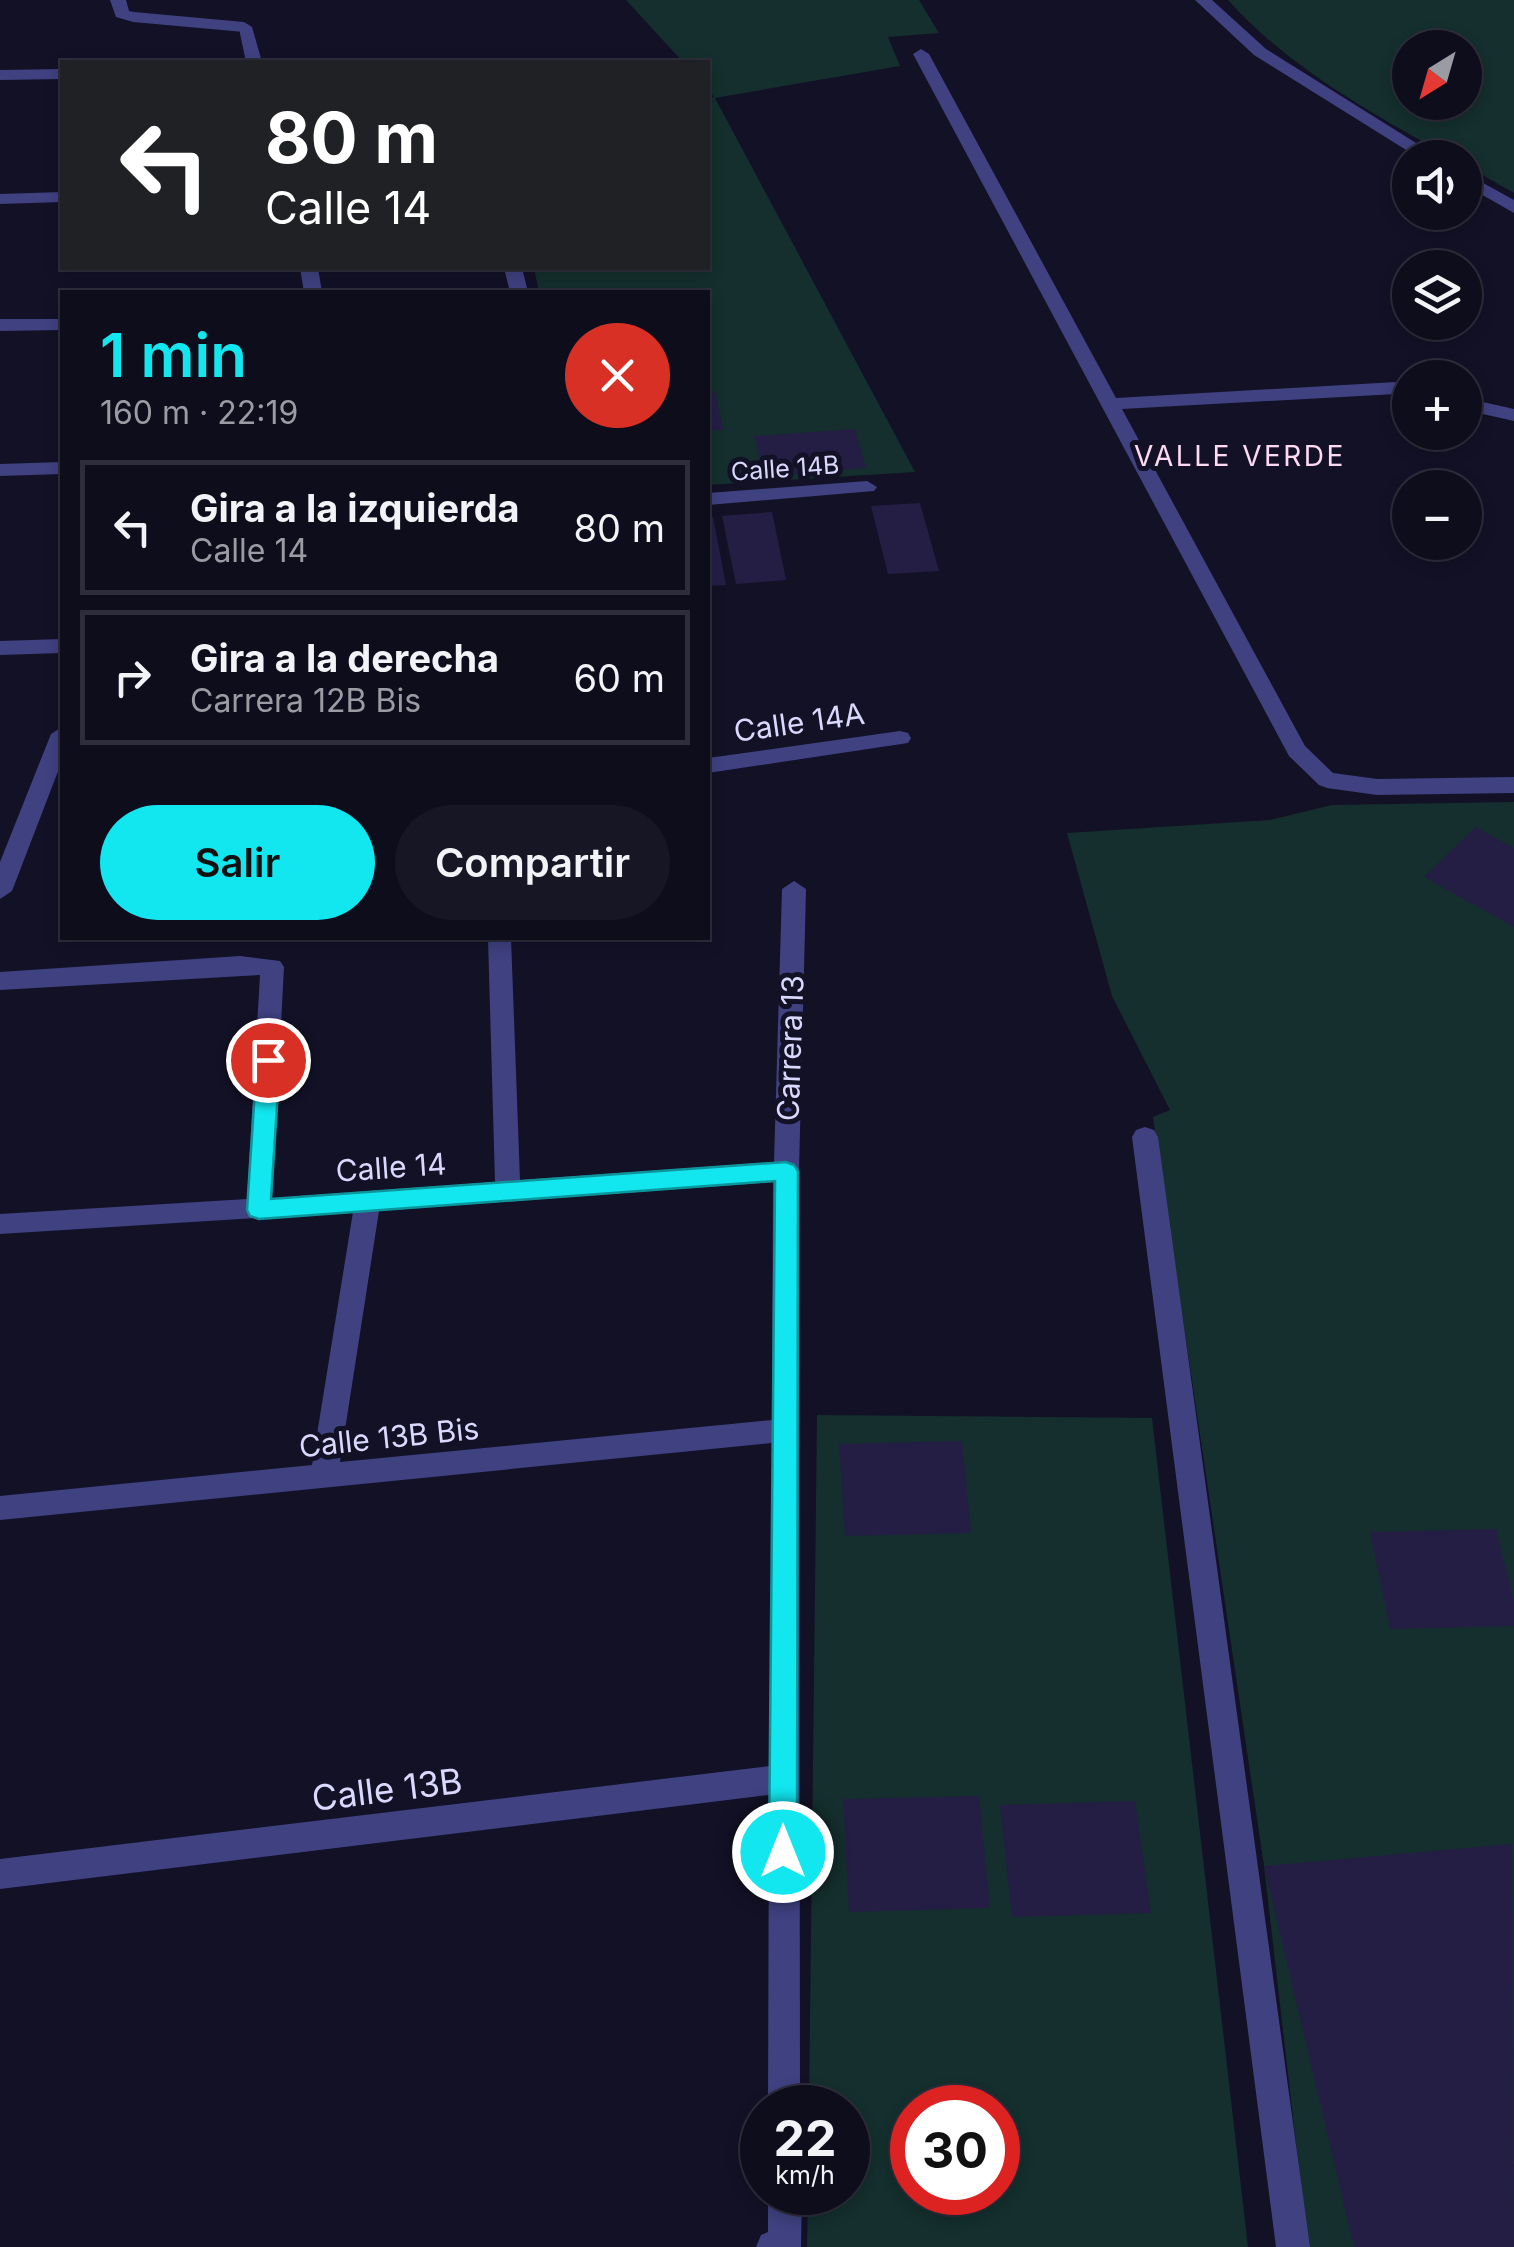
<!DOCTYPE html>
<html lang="es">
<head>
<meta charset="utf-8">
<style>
  :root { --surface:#0e0d1c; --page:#171625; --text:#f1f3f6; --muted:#9b9ca3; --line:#2e2d3b; --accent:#12e6ef }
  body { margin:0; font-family:Inter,sans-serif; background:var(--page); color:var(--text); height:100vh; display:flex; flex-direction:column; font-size:38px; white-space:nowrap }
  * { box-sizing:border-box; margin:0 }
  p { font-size:32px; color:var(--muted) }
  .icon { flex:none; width:55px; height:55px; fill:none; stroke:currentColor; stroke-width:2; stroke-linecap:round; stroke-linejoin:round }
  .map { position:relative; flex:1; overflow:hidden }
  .side { position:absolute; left:60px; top:290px; width:650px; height:650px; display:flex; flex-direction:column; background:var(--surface); border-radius:0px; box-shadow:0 5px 15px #0003,0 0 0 2px var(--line) }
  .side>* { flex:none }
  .banner { position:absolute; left:60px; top:60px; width:650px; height:210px; border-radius:0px; box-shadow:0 5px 15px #0003,0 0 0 2px var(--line); background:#202124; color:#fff; overflow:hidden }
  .needle { width:65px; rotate:217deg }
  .controls { position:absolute; left:1392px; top:30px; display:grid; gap:20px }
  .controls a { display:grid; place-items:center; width:90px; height:90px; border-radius:50%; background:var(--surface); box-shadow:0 5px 15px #0003,0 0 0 2px var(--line); font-size:50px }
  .speed { position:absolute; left:740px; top:2085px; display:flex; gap:20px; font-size:50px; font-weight:700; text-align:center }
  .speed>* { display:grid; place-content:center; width:130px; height:130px; border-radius:50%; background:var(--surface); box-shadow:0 5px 15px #0003,0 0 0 2px var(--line); line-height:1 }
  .speed small { font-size:25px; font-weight:400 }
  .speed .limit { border:15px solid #d22; background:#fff; color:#111 }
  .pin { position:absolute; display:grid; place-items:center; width:85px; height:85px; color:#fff; margin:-42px; border:5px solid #fff; border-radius:50%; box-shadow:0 2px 10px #0007 }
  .me { position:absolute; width:110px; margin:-55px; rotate:0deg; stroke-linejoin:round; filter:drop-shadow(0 0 8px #0008) }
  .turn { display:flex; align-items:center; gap:35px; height:210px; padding:0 40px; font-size:45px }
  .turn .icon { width:130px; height:130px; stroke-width:2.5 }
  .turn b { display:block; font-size:70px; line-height:85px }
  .round { display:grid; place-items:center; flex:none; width:105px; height:105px; border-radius:52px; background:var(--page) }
  .overview { display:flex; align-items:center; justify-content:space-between; height:170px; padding:0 40px }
  h1 { font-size:60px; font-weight:600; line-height:75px; color:var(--accent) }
  .cta { display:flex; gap:20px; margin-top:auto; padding:20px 40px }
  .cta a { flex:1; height:115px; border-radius:60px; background:var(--accent); color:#111; font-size:40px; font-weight:600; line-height:115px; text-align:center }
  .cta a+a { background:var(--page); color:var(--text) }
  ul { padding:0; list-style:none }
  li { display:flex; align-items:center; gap:30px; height:135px; margin:0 20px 15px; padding:0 20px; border:5px solid var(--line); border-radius:0px }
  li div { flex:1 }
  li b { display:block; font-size:38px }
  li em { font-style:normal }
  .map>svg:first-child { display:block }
  .green { fill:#142f2d; fill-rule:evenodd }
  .building { fill:#241e45 }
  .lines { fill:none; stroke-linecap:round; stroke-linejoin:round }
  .pedestrian { fill:#3f4181; fill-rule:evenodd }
  .minor { fill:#3f4181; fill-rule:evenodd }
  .route { fill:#12e6ef; stroke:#0c969b; stroke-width:2.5 }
  .labels { text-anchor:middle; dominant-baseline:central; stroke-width:10; stroke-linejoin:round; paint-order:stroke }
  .far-street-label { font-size:25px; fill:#dad8fc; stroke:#131126 }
  .far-neighbourhood-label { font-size:28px; letter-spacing:2.5px; fill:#fddaf2; stroke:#131126 }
  .street-label { font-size:30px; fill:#dad8fc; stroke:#131126 }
  .near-street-label { font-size:35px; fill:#dad8fc; stroke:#131126 }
</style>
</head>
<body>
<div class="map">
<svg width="1514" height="2247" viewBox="0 0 1514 2247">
  <rect width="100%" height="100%" fill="#131126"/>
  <!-- green -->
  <path class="green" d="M626,0H919L939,33L888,37L900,66L715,98L915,472L708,485V292H539L534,268H708V98L714,97L708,89V62H683Z
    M1228,0H1514V193L1465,165V158L1451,157C1372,114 1288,67 1228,0ZM1410,48H1465V102H1410Z
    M1514,802V2247H1308L1264,1866L1153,1117L1170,1110L1112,996L1067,833L1270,820L1332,805Z
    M817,1415L1152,1418L1248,2247H807L808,2193L848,2192V2108L809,2107ZM912,2108H998V2192H912Z"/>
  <!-- building -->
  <path class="building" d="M715,391L723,430L708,431V392Z
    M855,429L866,468L764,476L754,436Z
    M920,503L939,571L888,574L871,506Z
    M772,512L786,580L736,584L722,516Z
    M708,517H713L726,585L708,586Z
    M1475,827L1514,848V927L1424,877Z
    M962,1441L971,1533L845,1536L839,1444Z
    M1496,1529L1514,1602V1626L1390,1629L1370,1532Z
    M979,1796L990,1908L849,1912L843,1799Z
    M1135,1801L1151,1913L1012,1917L1000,1805Z
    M1512,1844L1514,2247H1354L1264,1866Z"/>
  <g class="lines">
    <!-- pedestrian -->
    <path class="pedestrian" d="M110,0H126L129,11L134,12L244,22L252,27L244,32L133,22L116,17Z"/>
    <!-- minor -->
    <path class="minor" d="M1195,0H1212L1266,49L1440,158H1419L1254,55Z
      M238,24L252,27L262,62H246Z
      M921,49L929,54L1116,398L1396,382L1410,385V397L1396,394L1122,409L1305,746L1333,773L1377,779L1514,777V793L1377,795L1327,788L1319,785L1289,756L913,54Z
      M62,69V79L0,80V70Z
      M1465,173L1514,200V213L1465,185Z
      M62,192V202L0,204V194Z
      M300,268H318L322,292H304Z
      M504,268H522L528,292H510Z
      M0,319H62V330L0,331Z
      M1465,398L1514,409V421L1465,410Z
      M62,462V474L0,476V464Z
      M867,481L877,487L874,491L708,505V493Z
      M62,639V653L0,655V641Z
      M62,727V761L12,891L0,899V862L51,734Z
      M900,731L908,733L911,738L908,743L708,773V758Z
      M794,881L806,889L799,1171L800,2108H768L769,1795L0,1889V1859L770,1766L772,1443L0,1520V1496L312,1465L353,1212L0,1234V1214L247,1199L260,975L0,990V972L240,956L280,961L284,967L272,1198L495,1182L488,938H511L520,1180L774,1162L782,889ZM773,1182L772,1420L340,1462L379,1211Z
      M1145,1127L1154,1130L1158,1137L1310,2247H1276L1132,1137L1136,1130Z
      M768,2192H802L801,2247H756L761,2235L768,2232Z"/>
  </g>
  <!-- route -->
  <path class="route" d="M268,1052L280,1060L271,1199L786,1162L794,1165L798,1171L797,1852L793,1862L783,1865L773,1862L769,1852L775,1181L259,1219L250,1216L247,1210L257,1060Z"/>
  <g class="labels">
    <!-- far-street labels -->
    <g class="far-street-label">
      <text transform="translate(785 468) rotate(-4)">Calle 14B</text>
    </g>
    <!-- far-neighbourhood labels -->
    <g class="far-neighbourhood-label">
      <text x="1240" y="456">VALLE VERDE</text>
    </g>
    <!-- street labels -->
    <g class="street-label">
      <text transform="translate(799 722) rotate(-8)">Calle 14A</text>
      <text transform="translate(790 1048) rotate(-88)">Carrera 13</text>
      <text transform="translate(391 1167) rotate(-4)">Calle 14</text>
      <text transform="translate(389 1437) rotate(-6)">Calle 13B Bis</text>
    </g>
    <!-- near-street labels -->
    <g class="near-street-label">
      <text transform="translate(387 1789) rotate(-7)">Calle 13B</text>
    </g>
  </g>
</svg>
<div class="controls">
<a><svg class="needle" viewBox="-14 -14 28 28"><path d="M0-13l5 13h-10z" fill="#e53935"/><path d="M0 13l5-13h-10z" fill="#9b9ca3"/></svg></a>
<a><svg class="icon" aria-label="sound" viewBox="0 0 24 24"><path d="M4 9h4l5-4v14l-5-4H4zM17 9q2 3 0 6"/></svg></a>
<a><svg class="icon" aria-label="layers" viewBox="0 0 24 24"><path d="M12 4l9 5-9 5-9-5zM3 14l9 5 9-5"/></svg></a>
<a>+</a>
<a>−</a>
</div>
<div class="speed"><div>22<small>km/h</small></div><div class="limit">30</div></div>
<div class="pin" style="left:268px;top:1060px;background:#d93025"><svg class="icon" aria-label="arrive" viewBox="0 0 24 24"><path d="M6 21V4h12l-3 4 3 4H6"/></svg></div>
<svg class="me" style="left:783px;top:1852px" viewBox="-20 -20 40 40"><circle r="17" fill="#12e6ef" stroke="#fff" stroke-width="3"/><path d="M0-11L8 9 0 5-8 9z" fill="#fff"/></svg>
<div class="banner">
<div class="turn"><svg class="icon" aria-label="left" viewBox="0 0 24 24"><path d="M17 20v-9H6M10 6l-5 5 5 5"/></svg><div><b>80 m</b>Calle 14</div></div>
</div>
<section class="side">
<div class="overview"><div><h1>1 min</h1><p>160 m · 22:19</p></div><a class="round" style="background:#d93025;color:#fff"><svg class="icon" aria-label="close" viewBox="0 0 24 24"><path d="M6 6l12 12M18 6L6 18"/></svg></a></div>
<ul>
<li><svg class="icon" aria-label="left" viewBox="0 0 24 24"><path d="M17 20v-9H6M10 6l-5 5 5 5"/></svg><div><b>Gira a la izquierda</b><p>Calle 14</p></div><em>80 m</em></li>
<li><svg class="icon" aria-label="right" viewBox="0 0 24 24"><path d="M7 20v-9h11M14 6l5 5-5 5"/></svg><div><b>Gira a la derecha</b><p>Carrera 12B Bis</p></div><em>60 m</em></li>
</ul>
<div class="cta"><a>Salir</a><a>Compartir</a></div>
</section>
</div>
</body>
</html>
